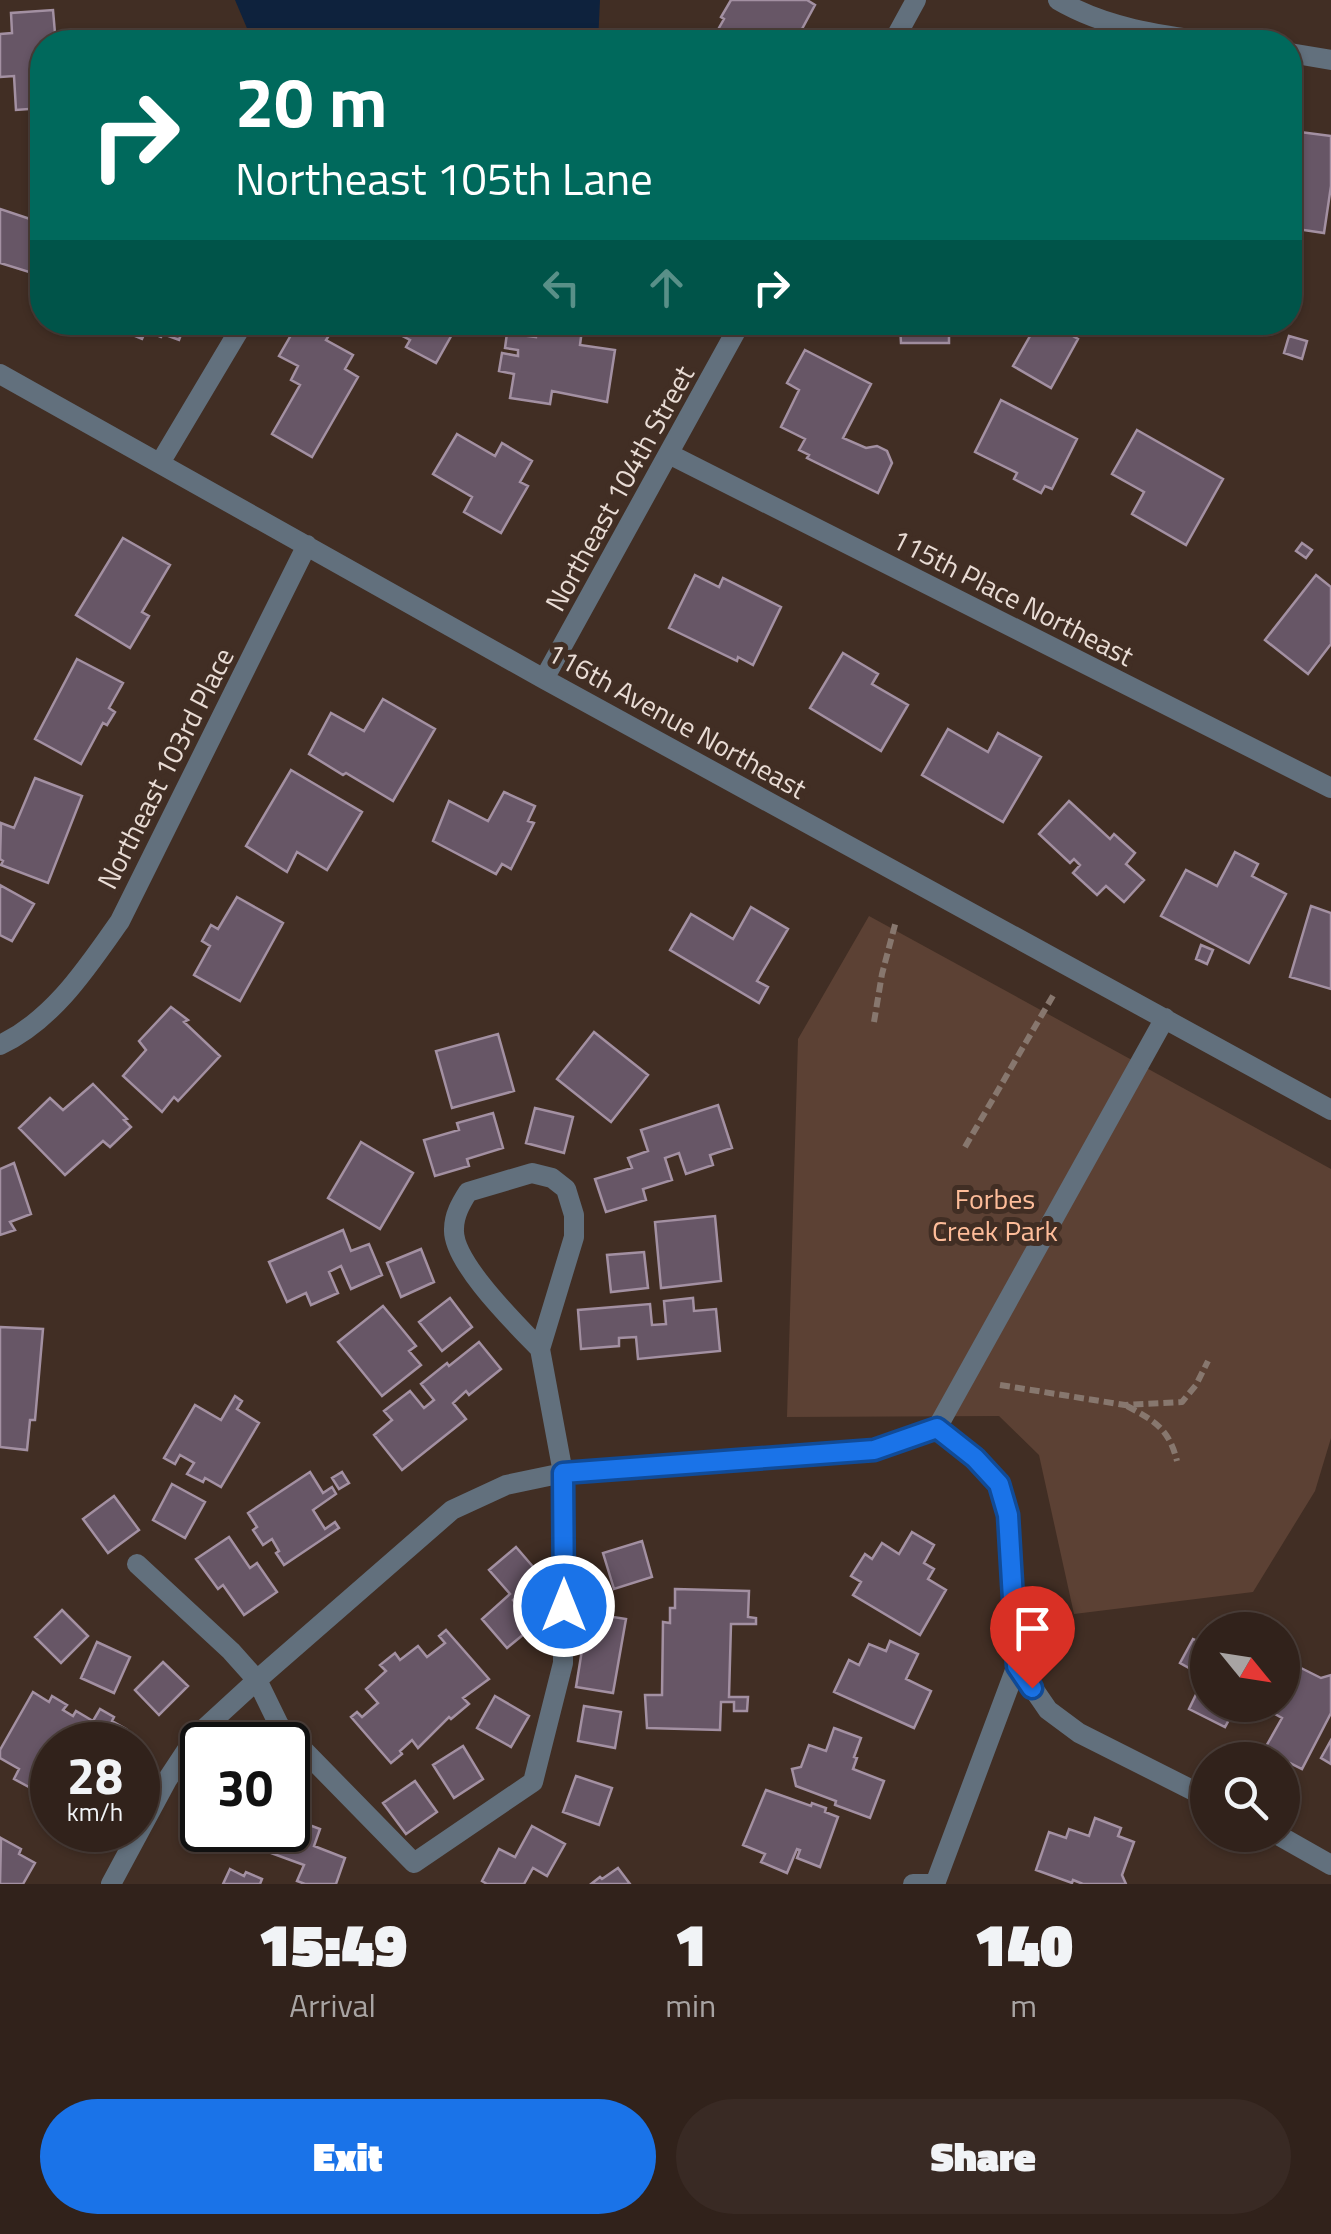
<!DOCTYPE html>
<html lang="en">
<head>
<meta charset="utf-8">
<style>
  :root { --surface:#31221b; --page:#392a24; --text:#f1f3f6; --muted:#a8a4a3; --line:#4c3f3a; --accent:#1a73e8 }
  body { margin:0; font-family:"Titillium Web",sans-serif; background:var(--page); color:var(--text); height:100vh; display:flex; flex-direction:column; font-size:38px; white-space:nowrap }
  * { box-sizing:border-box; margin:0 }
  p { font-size:32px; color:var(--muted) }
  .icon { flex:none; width:55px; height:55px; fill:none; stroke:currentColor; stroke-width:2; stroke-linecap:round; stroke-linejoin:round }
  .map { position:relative; height:1884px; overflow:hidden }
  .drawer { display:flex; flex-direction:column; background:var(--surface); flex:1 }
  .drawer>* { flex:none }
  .guide { position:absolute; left:30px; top:30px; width:1272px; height:305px; border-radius:40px; box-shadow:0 2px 8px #0004,0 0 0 2px var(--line); background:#00695c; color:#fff; overflow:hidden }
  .needle { width:65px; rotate:120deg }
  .tools { position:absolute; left:1190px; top:1612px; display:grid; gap:20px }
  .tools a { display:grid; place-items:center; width:110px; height:110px; border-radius:50%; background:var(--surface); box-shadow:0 2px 8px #0004,0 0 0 2px var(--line); font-size:50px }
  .speed { position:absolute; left:30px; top:1722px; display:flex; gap:20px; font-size:50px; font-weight:700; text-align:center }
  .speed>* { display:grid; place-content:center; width:130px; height:130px; border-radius:50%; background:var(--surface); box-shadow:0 2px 8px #0004,0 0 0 2px var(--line); line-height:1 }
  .speed small { font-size:25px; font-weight:400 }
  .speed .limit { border:5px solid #111; border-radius:15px; background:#fff; color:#111 }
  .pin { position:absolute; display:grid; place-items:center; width:85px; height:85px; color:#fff; margin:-102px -42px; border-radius:50% 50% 50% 0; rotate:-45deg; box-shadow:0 0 10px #0007 }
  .pin .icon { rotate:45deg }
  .me { position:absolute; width:110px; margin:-55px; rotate:0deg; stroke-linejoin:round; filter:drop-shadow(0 0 8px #0008) }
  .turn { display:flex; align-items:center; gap:35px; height:210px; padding:0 40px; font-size:45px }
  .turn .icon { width:130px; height:130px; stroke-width:2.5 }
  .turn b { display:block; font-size:70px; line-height:85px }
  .lanes { display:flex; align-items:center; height:95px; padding:0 40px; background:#0003; justify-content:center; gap:50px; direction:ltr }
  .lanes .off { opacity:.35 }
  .eta { display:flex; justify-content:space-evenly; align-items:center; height:170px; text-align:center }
  .eta b { font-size:60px; font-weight:800; line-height:70px }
  .cta { display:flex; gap:20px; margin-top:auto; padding:20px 40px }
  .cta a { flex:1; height:115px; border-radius:60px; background:var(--accent); color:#fff; font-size:40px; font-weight:800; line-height:115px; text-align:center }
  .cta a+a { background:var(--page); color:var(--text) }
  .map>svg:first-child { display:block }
  .green { fill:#5c4134 }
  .water { fill:#0e223d }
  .building { fill:#675666; stroke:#a390a2; stroke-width:2.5 }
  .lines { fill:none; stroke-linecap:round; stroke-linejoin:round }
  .path { stroke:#87776e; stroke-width:6; stroke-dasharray:10 5; stroke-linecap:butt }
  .street { stroke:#62707d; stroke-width:20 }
  .route-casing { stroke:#114b97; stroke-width:25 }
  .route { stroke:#1a73e8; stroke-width:18 }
  .labels { text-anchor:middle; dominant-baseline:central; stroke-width:10; stroke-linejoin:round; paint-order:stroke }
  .street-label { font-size:28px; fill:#e9dcd5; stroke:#412e24 }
  .park-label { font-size:28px; fill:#febd9a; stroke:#412e24 }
</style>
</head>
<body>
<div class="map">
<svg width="1331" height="1884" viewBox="0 0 1331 1884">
  <rect width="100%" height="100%" fill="#412e24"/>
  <!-- green -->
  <path class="green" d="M869,916L1331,1169V1438L1315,1491L1253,1592L1074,1614L1039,1455L999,1416L787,1417L798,1039Z"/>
  <!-- water -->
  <path class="water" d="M235,0H600L598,42H263L249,33Z"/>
  <!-- building -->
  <path class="building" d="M731,0H807L815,5L796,40L783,32L777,42H711L724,19L721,17Z
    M53,10L55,33L60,32L71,42H42V108L16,110L14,76L0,77V34L12,33L11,13Z
    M1300,132L1331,136V186L1324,233L1290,228V159L1297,160Z
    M0,209L42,223V230L29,272L0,263Z
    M134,322H186L179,340L163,334L161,337L149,332L151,328L148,326L142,339L130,334L136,323Z
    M396,322H459L436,363L406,347L410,340L391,330Z
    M538,322H583L580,345L615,350L607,402L552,391L550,404L510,398L514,374L499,371L502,353L518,356V350L505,348L507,333L536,337Z
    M892,322H949V343H901L900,325L892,326Z
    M1038,322H1049L1078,339L1051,388L1013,366Z
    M298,323L307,329L310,323L330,334L326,340L353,355L345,369L358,377L312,457L272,434L300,385L291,380L298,366L279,356Z
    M1289,336L1307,341L1302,359L1284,353Z
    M805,350L871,384L843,438L866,448L877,446L887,451L892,463L878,493L807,458L809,455L799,450L805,439L781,427L799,390L787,383Z
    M1001,400L1077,439L1052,489L1045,486L1041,493L1014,479L1017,473L975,452Z
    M1137,430L1223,479L1186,545L1132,514L1144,492L1112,474Z
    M457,434L495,456L502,443L532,461L520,482L528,486L501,533L464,512L472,497L433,474Z
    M123,538L170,565L142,612L149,616L130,648L76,615Z
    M1302,543L1312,550L1306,558L1296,551Z
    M695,575L719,587L723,578L781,607L753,665L738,657L737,661L669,628Z
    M1316,575L1331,587V644L1308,674L1265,640Z
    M843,653L878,674L872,684L908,705L881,751L810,708Z
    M77,659L123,683L109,708L115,712L107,725L103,723L81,764L35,739Z
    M383,699L435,729L393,801L346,773L343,775L309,754L331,713L364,731Z
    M948,729L988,752L998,733L1041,757L1003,822L922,775Z
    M291,770L362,812L327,870L297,852L287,872L246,846Z
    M35,778L82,796L48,883L1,865L3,861L0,859L1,823L14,828Z
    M504,792L535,806L528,821L534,823L511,869L502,864L496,874L433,841L449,801L488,821Z
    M1069,801L1110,839L1114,834L1135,853L1126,864L1144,880L1124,902L1106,886L1097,895L1073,873L1080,865L1074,859L1070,863L1039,834Z
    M1235,852L1258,864L1252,876L1286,894L1249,963L1161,916L1186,870L1217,886Z
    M0,885L34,904L12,941L0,935Z
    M237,897L283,923L240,1001L194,975L210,946L202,941L211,925L218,929Z
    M1311,906L1331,913V989L1290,977Z
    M751,907L788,929L757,981L768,987L759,1003L670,950L691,914L733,939Z
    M1201,945L1213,950L1207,964L1196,959Z
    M171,1007L188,1020L184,1022L220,1056L178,1101L174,1097L162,1112L123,1076L146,1050L139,1041Z
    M594,1032L648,1075L611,1122L557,1079Z
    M498,1034L514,1091L452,1108L436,1051Z
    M93,1084L127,1119L124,1120L131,1127L110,1147L103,1141L65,1175L19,1128L50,1098L63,1110Z
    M718,1105L732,1148L710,1155L713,1165L686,1174L679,1153L665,1158L672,1180L643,1189L646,1200L606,1212L595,1179L632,1168L628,1158L648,1151L641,1130Z
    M535,1108L573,1117L564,1153L526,1143Z
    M493,1113L503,1148L467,1159L469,1166L435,1176L424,1140L459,1130L457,1123Z
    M361,1142L413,1173L380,1229L328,1198Z
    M14,1163L31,1214L10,1222L15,1230L0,1235V1169Z
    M715,1216L721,1281L661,1288L655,1222Z
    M343,1230L351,1251L369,1244L382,1275L351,1289L341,1266L329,1272L338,1293L311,1305L306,1293L287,1302L269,1262Z
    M421,1249L434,1282L401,1297L387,1263Z
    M644,1252L648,1288L611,1292L607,1255Z
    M450,1298L472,1327L442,1351L419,1322Z
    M693,1298L694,1311L716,1309L720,1351L638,1359L636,1337L619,1338V1346L581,1349L578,1310L650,1304L652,1325L666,1324L664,1301Z
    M383,1306L416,1346L409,1351L421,1365L382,1396L338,1342Z
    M0,1327L43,1329L35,1420H30L27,1450L0,1447Z
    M479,1342L501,1369L469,1395L466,1391L453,1403L466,1419L402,1470L374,1435L392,1420L384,1411L410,1391L424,1408L434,1400L421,1384L447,1363L449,1366Z
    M235,1396L242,1401L237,1409L259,1423L221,1487L205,1478L203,1482L187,1474L194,1463L180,1455L175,1464L164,1458L195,1405L221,1420Z
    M310,1472L323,1493L332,1487L336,1494L313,1510L325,1529L335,1522L339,1528L284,1565L276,1553L279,1551L272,1539L263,1545L253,1530L257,1527L248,1513Z
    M342,1472L349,1483L339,1489L332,1478Z
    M172,1484L205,1502L185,1538L153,1520Z
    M114,1496L139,1530L108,1553L83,1519Z
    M912,1532L934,1545L924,1563L934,1569L928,1579L946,1590L920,1635L853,1595L861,1582L851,1576L865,1554L872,1559L882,1543L899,1554Z
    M229,1537L250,1568L257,1563L277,1592L244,1615L223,1585L218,1589L196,1559Z
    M642,1541L652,1577L614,1589L603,1553Z
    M516,1547L541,1576L513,1600L535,1625L507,1648L482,1619L510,1594L489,1570Z
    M675,1589L749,1591L748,1617L756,1618V1624H731L729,1697H748L747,1711H734V1702H721L720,1730L647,1728L645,1695H662L663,1622L670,1623V1608H675Z
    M62,1610L88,1636L61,1663L35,1637Z
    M588,1613L626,1619L613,1693L576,1687Z
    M1208,1626L1215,1630H1208V1705H1237L1225,1727L1189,1709L1203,1680L1194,1675L1196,1672L1180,1663L1193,1639L1200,1642Z
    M446,1630L489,1679L463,1698L469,1704L451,1719L449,1717L418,1748L412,1740L400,1751L402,1754L391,1763L351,1717L357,1712L362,1717L378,1703L366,1689L386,1671L380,1665L395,1653L400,1660L418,1646L427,1657L445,1643L439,1636Z
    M890,1641L918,1654L906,1679L931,1691L914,1728L834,1692L849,1660L859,1665L869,1644L886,1651Z
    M97,1642L130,1657L114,1693L81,1678Z
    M1287,1661L1321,1678L1331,1675V1713L1302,1769L1264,1750L1282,1718L1273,1713L1276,1705H1282V1670Z
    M163,1662L188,1686L159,1715L135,1690Z
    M33,1692L49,1702L52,1696L67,1705L63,1710L73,1716L76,1711L93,1721L100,1709L114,1717L112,1721L126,1729L118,1745H52V1789L34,1778L29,1787L14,1779L19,1769L0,1758V1750Z
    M495,1696L529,1716L511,1747L477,1728Z
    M584,1706L621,1712L615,1748L578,1741Z
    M834,1728L861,1738L854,1757L857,1758L853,1769L884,1781L870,1818L835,1805L836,1801L796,1786L792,1769L801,1767L809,1745L826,1751Z
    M1331,1740V1764L1321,1758Z
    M463,1746L483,1779L454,1798L433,1765Z
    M576,1776L612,1788L599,1825L563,1812Z
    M415,1781L437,1812L406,1834L383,1803Z
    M766,1790L811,1806L812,1803L826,1808L825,1812L838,1817L820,1867L797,1858L800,1850L797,1849L787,1873L761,1862L765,1854L743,1845Z
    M288,1817L320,1829L314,1846L345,1858L336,1884H305L297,1881L304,1865L271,1853L280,1830H288Z
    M1095,1818L1121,1828L1118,1836L1134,1842L1122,1875L1126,1884H1083L1073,1880L1072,1883L1036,1870L1049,1832L1066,1838L1069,1829L1089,1836Z
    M532,1826L565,1844L547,1876L533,1868L524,1884H487L482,1881L499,1849L515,1857Z
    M1,1838L21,1849L19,1854L35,1863L23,1884H0Z
    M618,1868L630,1884H591L600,1877L602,1879Z
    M230,1869L244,1876L246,1872L262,1879L260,1884H223Z"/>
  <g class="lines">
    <!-- path -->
    <path class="path" d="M874,1022L882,974L896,921
      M965,1147L1054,994
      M1000,1385L1125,1405L1182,1402L1196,1385L1208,1361
      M1127,1406C1155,1421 1169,1429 1177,1461"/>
    <!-- street -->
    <path class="street" d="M1058,0C1106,28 1159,35 1213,42
      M893,42L916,0
      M1290,53L1331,60
      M0,374L544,679L1331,1110
      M669,454L1331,788
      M160,463L244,322
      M544,679L741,322
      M0,1045C53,1020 87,968 120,921L307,545
      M937,1428L975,1458L999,1484L1009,1515L1017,1665L1048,1710L1079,1733L1208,1798
      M937,1428L1165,1018
      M137,1564L231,1651L257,1680L279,1725L414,1863L533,1782L563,1663V1473L540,1349L574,1237V1215L566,1189L552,1178L532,1173L468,1192C461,1203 454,1215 454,1229C452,1262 517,1325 540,1349
      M1278,1835L1331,1865
      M111,1884L167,1780L196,1736L257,1680L452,1510L506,1485L563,1473L873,1449L937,1428
      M913,1884H930
      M935,1884L1017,1665"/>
  </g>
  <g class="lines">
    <defs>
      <path id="route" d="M564,1606L563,1473L874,1450L937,1428L975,1458L999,1484L1008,1515L1017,1666L1032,1688"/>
    </defs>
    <!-- route casing -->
    <use href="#route" class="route-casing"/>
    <!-- route -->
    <use href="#route" class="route"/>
  </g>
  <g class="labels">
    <!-- street labels -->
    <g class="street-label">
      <text transform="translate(619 488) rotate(-61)">Northeast 104th Street</text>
      <text transform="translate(1013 597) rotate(27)">115th Place Northeast</text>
      <text transform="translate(677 720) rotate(29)">116th Avenue Northeast</text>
      <text transform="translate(165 768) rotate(-63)">Northeast 103rd Place</text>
    </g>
    <!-- park labels -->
    <g class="park-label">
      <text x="995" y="1198">Forbes<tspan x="995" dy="32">Creek Park</tspan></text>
    </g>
  </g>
</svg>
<div class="tools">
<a><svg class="needle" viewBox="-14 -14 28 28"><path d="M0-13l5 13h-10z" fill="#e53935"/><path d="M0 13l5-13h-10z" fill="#a8a4a3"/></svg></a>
<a><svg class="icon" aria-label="search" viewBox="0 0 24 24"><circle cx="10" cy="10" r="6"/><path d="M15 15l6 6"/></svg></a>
</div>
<div class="speed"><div>28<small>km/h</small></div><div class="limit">30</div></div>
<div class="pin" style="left:1032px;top:1688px;background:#d93025"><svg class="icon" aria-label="arrive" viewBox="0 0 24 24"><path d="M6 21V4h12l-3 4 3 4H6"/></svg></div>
<svg class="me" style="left:564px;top:1606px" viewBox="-20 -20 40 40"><circle r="17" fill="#1a73e8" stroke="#fff" stroke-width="3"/><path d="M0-11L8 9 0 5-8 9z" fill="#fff"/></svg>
<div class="guide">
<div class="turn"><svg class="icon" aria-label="right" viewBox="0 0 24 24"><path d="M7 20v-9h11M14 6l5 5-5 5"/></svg><div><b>20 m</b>Northeast 105th Lane</div></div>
<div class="lanes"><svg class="icon off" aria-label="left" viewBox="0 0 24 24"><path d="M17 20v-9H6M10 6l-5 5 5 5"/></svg><svg class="icon off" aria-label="ahead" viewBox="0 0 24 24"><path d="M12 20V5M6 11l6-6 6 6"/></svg><svg class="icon" aria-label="right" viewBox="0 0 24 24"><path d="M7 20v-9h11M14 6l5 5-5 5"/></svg></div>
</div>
</div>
<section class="drawer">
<div class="eta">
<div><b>15:49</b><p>Arrival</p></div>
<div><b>1</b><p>min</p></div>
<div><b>140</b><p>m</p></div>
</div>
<div class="cta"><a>Exit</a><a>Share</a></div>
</section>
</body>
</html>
